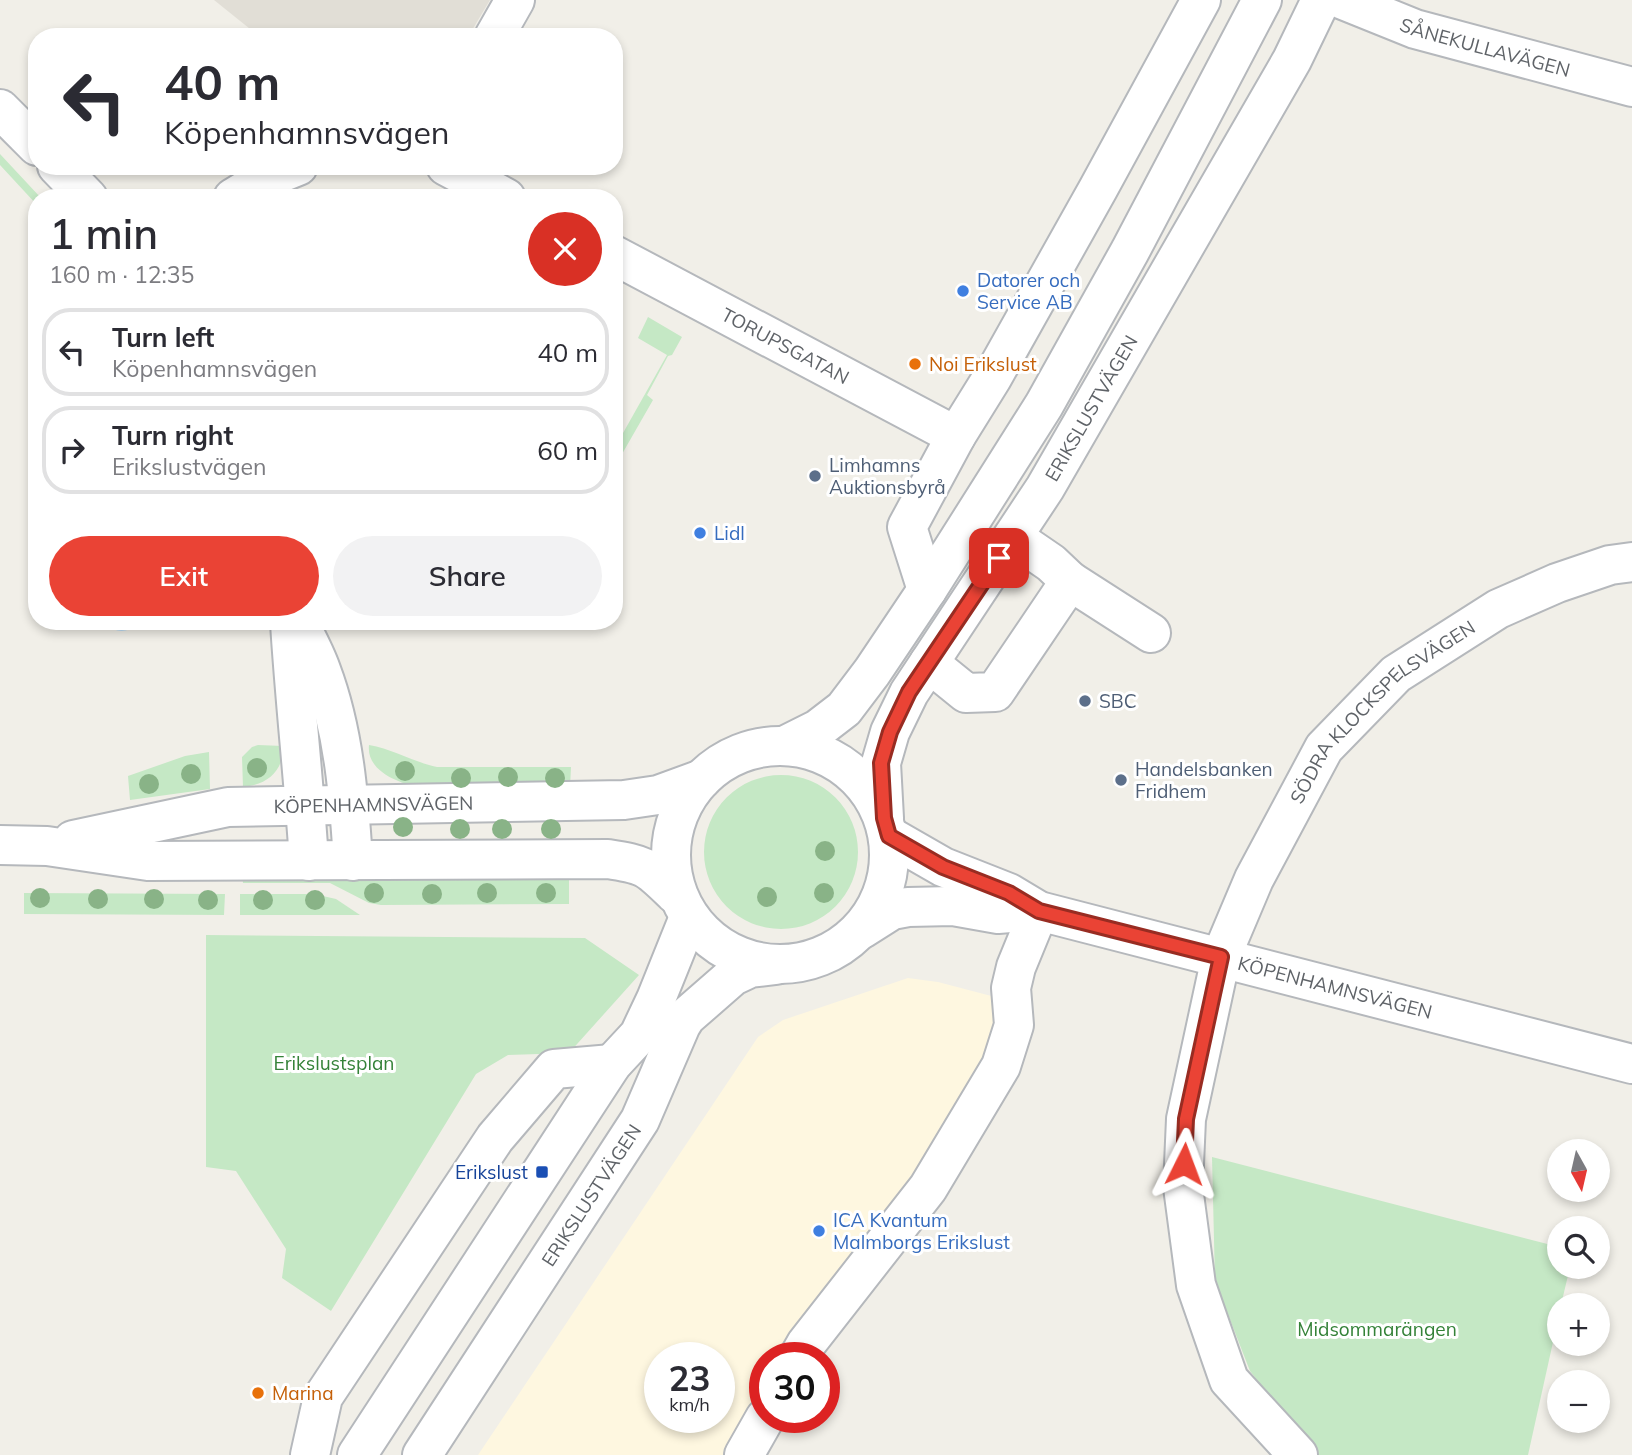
<!DOCTYPE html>
<html lang="en">
<head>
<meta charset="utf-8">
<style>
  :root { --surface:#fff; --page:#f2f2f3; --text:#2b2b33; --muted:#7c7c81; --line:#e1e1e2; --accent:#ea4335 }
  body { margin:0; font-family:Mulish,sans-serif; background:var(--page); color:var(--text); height:100vh; display:flex; flex-direction:column; font-size:26px; white-space:nowrap }
  * { box-sizing:border-box; margin:0 }
  p { font-size:23px; color:var(--muted) }
  .icon { flex:none; width:38px; height:38px; fill:none; stroke:currentColor; stroke-width:2; stroke-linecap:round; stroke-linejoin:round }
  .map { position:relative; flex:1; overflow:hidden }
  .panel { position:absolute; left:28px; top:189px; width:595px; height:441px; display:flex; flex-direction:column; background:var(--surface); border-radius:28px; box-shadow:0 4px 10px #0003 }
  .panel>* { flex:none }
  .top-card { position:absolute; left:28px; top:28px; width:595px; height:147px; border-radius:28px; box-shadow:0 4px 10px #0003; background:#fff; color:var(--text); overflow:hidden }
  .needle { width:46px; rotate:172deg }
  .tools { position:absolute; left:1547px; top:1139px; display:grid; gap:14px }
  .tools a { display:grid; place-items:center; width:63px; height:63px; border-radius:50%; background:var(--surface); box-shadow:0 4px 10px #0003; font-size:35px }
  .speed { position:absolute; left:644px; top:1342px; display:flex; gap:14px; font-size:35px; font-weight:700; text-align:center }
  .speed>* { display:grid; place-content:center; width:91px; height:91px; border-radius:50%; background:var(--surface); box-shadow:0 4px 10px #0003; line-height:1 }
  .speed small { font-size:18px; font-weight:400 }
  .speed .limit { border:10px solid #d22; background:#fff; color:#111 }
  .pin { position:absolute; display:grid; place-items:center; width:60px; height:60px; color:#fff; margin:-30px; border-radius:14px; box-shadow:0 4px 10px #0006 }
  .me { position:absolute; width:77px; margin:-38px; rotate:3deg; stroke-linejoin:round; filter:drop-shadow(0 0 5px #0008) }
  .turn { display:flex; align-items:center; gap:24px; height:147px; padding:0 21px; font-size:32px }
  .turn .icon { width:91px; height:91px; stroke-width:2.5 }
  .turn b { display:block; font-size:49px; line-height:60px }
  .round { display:grid; place-items:center; flex:none; width:74px; height:74px; border-radius:37px; background:var(--page) }
  .headline { display:flex; align-items:center; justify-content:space-between; height:119px; padding:0 21px }
  h1 { font-size:42px; font-weight:600; line-height:52px }
  .primary-button { display:flex; gap:14px; margin-top:auto; padding:14px 21px }
  .primary-button a { flex:1; height:80px; border-radius:42px; background:var(--accent); color:#fff; font-size:28px; font-weight:600; line-height:80px; text-align:center }
  .primary-button a+a { background:var(--page); color:var(--text) }
  ul { padding:0; list-style:none }
  li { display:flex; align-items:center; gap:21px; height:88px; margin:0 14px 10px; padding:0 7px; border:4px solid var(--line); border-radius:28px }
  li div { flex:1 }
  li b { display:block; font-size:26px }
  li em { font-style:normal }
  .map>svg:first-child { display:block }
  .commercial { fill:#fef7e0; fill-rule:evenodd }
  .education { fill:#e1ded6 }
  .green { fill:#c5e8c5 }
  .water { fill:#aadaff }
  .lines { fill:none; stroke-linecap:round; stroke-linejoin:round }
  .minor-casing { stroke:#b5b8bc; stroke-width:42 }
  .minor { stroke:#fff; stroke-width:38 }
  .tree { fill:#89b387 }
  .route-casing { stroke:#982c22; stroke-width:18 }
  .route { stroke:#ea4335; stroke-width:12 }
  .shop-dot { fill:#3f7fe0; stroke:#fff; stroke-width:2.5 }
  .food-dot { fill:#e8710a; stroke:#fff; stroke-width:2.5 }
  .service-dot { fill:#5c6f8a; stroke:#fff; stroke-width:2.5 }
  .transit-dot { fill:#1a4fb4; stroke:#fff; stroke-width:2.5 }
  .labels { text-anchor:middle; dominant-baseline:central; stroke-width:6; stroke-linejoin:round; paint-order:stroke }
  .street-label { font-size:19px; fill:#5f6368; stroke:#fff }
  .shop-label { font-size:19px; fill:#366cbe; stroke:#fff; text-anchor:start }
  .food-label { font-size:19px; fill:#c56008; stroke:#fff; text-anchor:start }
  .service-label { font-size:19px; fill:#4e5e75; stroke:#fff; text-anchor:start }
  .park-label { font-size:19px; fill:#348238; stroke:#fff }
  .transit-label { font-size:19px; fill:#164399; stroke:#fff; text-anchor:end }
</style>
</head>
<body>
<div class="map">
<svg width="1632" height="1455" viewBox="0 0 1632 1455">
  <rect width="100%" height="100%" fill="#f1efe8"/>
  <!-- commercial -->
  <path class="commercial" d="M908,978L938,982L1033,1007L1009,1069L805,1358H765V1418L748,1455H478L758,1037L783,1020ZM660,1358H719V1418H660Z"/>
  <!-- education -->
  <path class="education" d="M214,0H490L468,37H260Z"/>
  <!-- green -->
  <path class="green" d="M0,154L41,198H37V205L0,165Z
    M648,317L682,337L672,355L668,356L647,395L653,400L614,468V449L667,355L638,338Z
    M258,745L283,746C284,771 267,785 243,787L242,757L252,747Z
    M369,745C393,749 413,762 437,767H571L570,788H422C401,784 366,772 369,745Z
    M209,752L210,789L130,800L128,776L185,756Z
    M704 852a77 77 0 1 1 154 0a77 77 0 1 1-154 0Z
    M569,872V904L381,905L369,903L330,883H243L242,874Z
    M24,893L225,894L224,915L24,914Z
    M240,894H314L336,899L360,915H240Z
    M206,935L585,938L639,975L569,1053L508,1055L476,1074L331,1311L282,1278L286,1249L236,1171L206,1167Z
    M1212,1157L1559,1247V1267H1570L1561,1305L1559,1306V1315L1528,1455H1315L1250,1371L1215,1281Z"/>
  <!-- water -->
  <path class="water" d="M104,621H139C129,634 114,634 104,621Z"/>
  <g class="lines">
    <defs>
      <g id="minor">
        <path id="s1" d="M1343,0L1415,29L1632,87"/>
        <path d="M494,37L515,0"/>
        <path d="M0,109L37,146"/>
        <path d="M57,166L88,198"/>
        <path d="M446,166L506,198"/>
        <path d="M233,198L261,181L298,166"/>
        <path id="s2" d="M614,255L956,436"/>
        <path d="M1070,581L1151,633"/>
        <path d="M927,590L907,527L956,436L992,378L1098,189L1201,0"/>
        <path d="M298,621C306,637 315,653 321,670C344,731 349,797 353,861"/>
        <path d="M290,623C295,703 304,782 309,861"/>
        <path d="M929,663L966,693L995,692L1070,581L1051,563L1013,537"/>
        <path d="M786,745L818,729L844,709L872,672L927,590L1044,405L1130,251L1262,0"/>
        <circle cx="780" cy="855" r="109"/>
        <path id="s3" d="M884,818L881,763L890,732L909,693L1045,488L1292,60L1321,0"/>
        <path id="s4" d="M889,836L943,867L1009,893L1039,911L1632,1064"/>
        <path id="s5" d="M73,840L228,807L624,800L658,795L702,779"/>
        <path d="M0,845L47,846L148,861L608,859C647,865 647,867 675,894"/>
        <path d="M862,929L892,910L908,907L953,906L998,914L1026,912"/>
        <path d="M798,1358L806,1344L928,1188L1001,1066L1014,1025L1011,988L1016,967L1039,911"/>
        <path d="M310,1455L323,1397L495,1138L554,1069L612,1064"/>
        <path d="M357,1455L612,1064L639,1035L656,999L689,917"/>
        <path id="s6" d="M422,1455L640,1120L681,1025L686,1017L733,976L750,968L776,965"/>
        <path d="M744,1455L765,1418"/>
        <path id="s7" d="M1298,1455L1229,1380L1196,1285L1183,1187L1186,1119L1221,957L1254,879L1324,748L1396,674L1498,609L1557,583L1610,565L1632,562"/>
      </g>
    </defs>
    <!-- minor casing -->
    <use href="#minor" class="minor-casing"/>
    <!-- minor -->
    <use href="#minor" class="minor"/>
  </g>
  <!-- trees -->
  <g class="tree">
    <circle cx="257" cy="768" r="10"/>
    <circle cx="405" cy="771" r="10"/>
    <circle cx="191" cy="774" r="10"/>
    <circle cx="508" cy="777" r="10"/>
    <circle cx="461" cy="778" r="10"/>
    <circle cx="555" cy="778" r="10"/>
    <circle cx="149" cy="784" r="10"/>
    <circle cx="403" cy="827" r="10"/>
    <circle cx="460" cy="829" r="10"/>
    <circle cx="502" cy="829" r="10"/>
    <circle cx="551" cy="829" r="10"/>
    <circle cx="825" cy="851" r="10"/>
    <circle cx="374" cy="893" r="10"/>
    <circle cx="487" cy="893" r="10"/>
    <circle cx="546" cy="893" r="10"/>
    <circle cx="824" cy="893" r="10"/>
    <circle cx="432" cy="894" r="10"/>
    <circle cx="767" cy="897" r="10"/>
    <circle cx="40" cy="898" r="10"/>
    <circle cx="98" cy="899" r="10"/>
    <circle cx="154" cy="899" r="10"/>
    <circle cx="208" cy="900" r="10"/>
    <circle cx="263" cy="900" r="10"/>
    <circle cx="315" cy="900" r="10"/>
  </g>
  <g class="lines">
    <defs>
      <path id="route" d="M999,558L909,692L890,732L881,763L884,818L889,836L943,867L1009,893L1039,911L1221,957L1186,1119L1184,1164"/>
    </defs>
    <!-- route casing -->
    <use href="#route" class="route-casing"/>
    <!-- route -->
    <use href="#route" class="route"/>
  </g>
  <!-- markers -->
  <g class="shop-dot">
    <circle cx="963" cy="291" r="7"/>
    <circle cx="700" cy="533" r="7"/>
    <circle cx="819" cy="1231" r="7"/>
  </g>
  <g class="food-dot">
    <circle cx="915" cy="364" r="7"/>
    <circle cx="258" cy="1393" r="7"/>
  </g>
  <g class="service-dot">
    <circle cx="815" cy="476" r="7"/>
    <circle cx="1085" cy="701" r="7"/>
    <circle cx="1121" cy="780" r="7"/>
  </g>
  <rect class="transit-dot" x="535" y="1165" width="14" height="14" rx="3.5"/>
  <g class="labels">
    <!-- street labels -->
    <g class="street-label">
      <text stroke="none"><textPath href="#s1" startOffset="150">SÅNEKULLAVÄGEN</textPath></text>
      <text stroke="none"><textPath href="#s2" startOffset="194">TORUPSGATAN</textPath></text>
      <text stroke="none"><textPath href="#s3" startOffset="469">ERIKSLUSTVÄGEN</textPath></text>
      <text stroke="none"><textPath href="#s7" startOffset="835">SÖDRA KLOCKSPELSVÄGEN</textPath></text>
      <text stroke="none"><textPath href="#s5" startOffset="304">KÖPENHAMNSVÄGEN</textPath></text>
      <text stroke="none"><textPath href="#s4" startOffset="474">KÖPENHAMNSVÄGEN</textPath></text>
      <text stroke="none"><textPath href="#s6" startOffset="310">ERIKSLUSTVÄGEN</textPath></text>
    </g>
    <!-- shop labels -->
    <g class="shop-label">
      <text x="977" y="280">Datorer och<tspan x="977" dy="22">Service AB</tspan></text>
      <text x="714" y="533">Lidl</text>
      <text x="833" y="1220">ICA Kvantum<tspan x="833" dy="22">Malmborgs Erikslust</tspan></text>
    </g>
    <!-- food labels -->
    <g class="food-label">
      <text x="929" y="364">Noi Erikslust</text>
      <text x="272" y="1393">Marina</text>
    </g>
    <!-- service labels -->
    <g class="service-label">
      <text x="829" y="465">Limhamns<tspan x="829" dy="22">Auktionsbyrå</tspan></text>
      <text x="1099" y="701">SBC</text>
      <text x="1135" y="769">Handelsbanken<tspan x="1135" dy="22">Fridhem</tspan></text>
    </g>
    <!-- park labels -->
    <g class="park-label">
      <text x="334" y="1063">Erikslustsplan</text>
      <text x="1377" y="1329">Midsommarängen</text>
    </g>
    <!-- transit labels -->
    <g class="transit-label">
      <text x="528" y="1172">Erikslust</text>
    </g>
  </g>
</svg>
<div class="tools">
<a><svg class="needle" viewBox="-14 -14 28 28"><path d="M0-13l5 13h-10z" fill="#e53935"/><path d="M0 13l5-13h-10z" fill="#7c7c81"/></svg></a>
<a><svg class="icon" aria-label="search" viewBox="0 0 24 24"><circle cx="10" cy="10" r="6"/><path d="M15 15l6 6"/></svg></a>
<a>+</a>
<a>−</a>
</div>
<div class="speed"><div>23<small>km/h</small></div><div class="limit">30</div></div>
<div class="pin" style="left:999px;top:558px;background:#d93025"><svg class="icon" aria-label="arrive" viewBox="0 0 24 24"><path d="M6 21V4h12l-3 4 3 4H6"/></svg></div>
<svg class="me" style="left:1184px;top:1164px" viewBox="-20 -20 40 40"><path d="M0-17L14 15 0 8-14 15z" fill="#ea4335" stroke="#fff" stroke-width="4"/></svg>
<div class="top-card">
<div class="turn"><svg class="icon" aria-label="left" viewBox="0 0 24 24"><path d="M17 20v-9H6M10 6l-5 5 5 5"/></svg><div><b>40 m</b>Köpenhamnsvägen</div></div>
</div>
<section class="panel">
<div class="headline"><div><h1>1 min</h1><p>160 m · 12:35</p></div><a class="round" style="background:#d93025;color:#fff"><svg class="icon" aria-label="close" viewBox="0 0 24 24"><path d="M6 6l12 12M18 6L6 18"/></svg></a></div>
<ul>
<li><svg class="icon" aria-label="left" viewBox="0 0 24 24"><path d="M17 20v-9H6M10 6l-5 5 5 5"/></svg><div><b>Turn left</b><p>Köpenhamnsvägen</p></div><em>40 m</em></li>
<li><svg class="icon" aria-label="right" viewBox="0 0 24 24"><path d="M7 20v-9h11M14 6l5 5-5 5"/></svg><div><b>Turn right</b><p>Erikslustvägen</p></div><em>60 m</em></li>
</ul>
<div class="primary-button"><a>Exit</a><a>Share</a></div>
</section>
</div>
</body>
</html>
